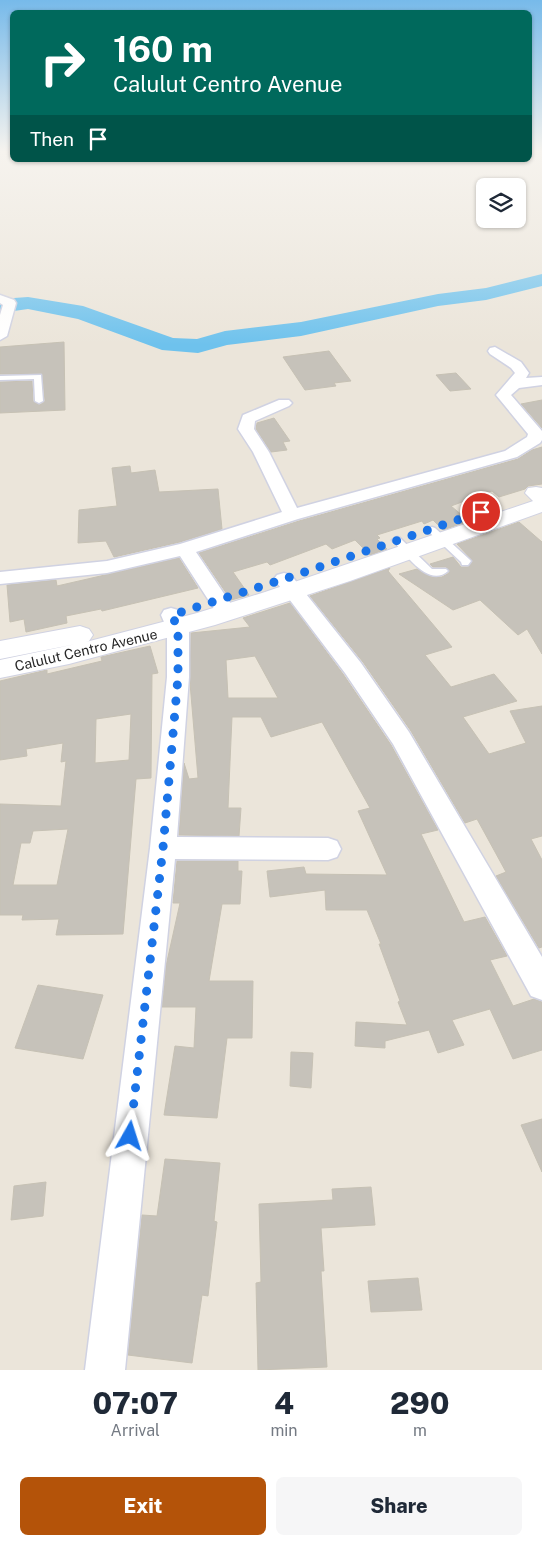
<!DOCTYPE html>
<html lang="en">
<head>
<meta charset="utf-8">
<style>
  :root { --surface:#fff; --page:#f6f6f7; --text:#1f2937; --muted:#747a83; --accent:#b45309 }
  body { margin:0; font-family:"Public Sans",sans-serif; background:var(--page); color:var(--text); height:100vh; display:flex; flex-direction:column; font-size:19px; white-space:nowrap }
  * { box-sizing:border-box; margin:0 }
  p { font-size:16px; color:var(--muted) }
  .icon { flex:none; width:28px; height:28px; fill:none; stroke:currentColor; stroke-width:2; stroke-linecap:round; stroke-linejoin:round }
  .map { position:relative; height:1370px; overflow:hidden }
  .sheet { display:flex; flex-direction:column; background:var(--surface); flex:1 }
  .sheet>* { flex:none }
  .banner { position:absolute; left:10px; top:10px; width:522px; height:152px; border-radius:8px; box-shadow:0 1px 4px #0004; background:#00695c; color:#fff; overflow:hidden }
  .fabs { position:absolute; left:476px; top:178px; display:grid; gap:10px }
  .fabs a { display:grid; place-items:center; width:50px; height:50px; border-radius:8px; background:var(--surface); box-shadow:0 1px 4px #0004; font-size:25px }
  .pin { position:absolute; display:grid; place-items:center; width:42px; height:42px; color:#fff; margin:-21px; border:2px solid #fff; border-radius:50%; box-shadow:0 1px 5px #0007 }
  .me { position:absolute; width:55px; margin:-28px; rotate:6deg; stroke-linejoin:round; filter:drop-shadow(0 0 4px #0008) }
  .turn { display:flex; align-items:center; gap:18px; height:105px; padding:0 20px; font-size:22px }
  .turn .icon { width:65px; height:65px; stroke-width:2.5 }
  .turn b { display:block; font-size:35px; line-height:42px }
  .then { display:flex; align-items:center; height:48px; padding:0 20px; background:#0003; gap:10px; font-size:19px }
  .eta { display:flex; justify-content:space-evenly; align-items:center; height:85px; text-align:center }
  .eta b { font-size:30px; font-weight:800; line-height:35px }
  .action { display:flex; gap:10px; margin-top:auto; padding:10px 20px }
  .action a { flex:1; height:58px; border-radius:8px; background:var(--accent); color:#fff; font-size:20px; font-weight:800; line-height:58px; text-align:center }
  .action a+a { background:var(--page); color:var(--text) }
  .map>svg:first-child { display:block }
  .lines { fill:none; stroke-linecap:round; stroke-linejoin:round }
  .river { fill:#6ec2ed; fill-rule:evenodd }
  .building { fill:#c6c2ba; stroke:#c6c1b4; fill-rule:evenodd }
  .service-casing { stroke:#d0d2e2; stroke-width:3 }
  .minor-casing { stroke:#d0d2e2; stroke-width:3 }
  .tertiary-casing { stroke:#d0d2e2; stroke-width:2 }
  .secondary-casing { stroke:#d0d2e2; stroke-width:2 }
  .service { fill:#fff; fill-rule:evenodd }
  .minor { fill:#fff; fill-rule:evenodd }
  .tertiary { fill:#fff; fill-rule:evenodd }
  .secondary { fill:#fff; fill-rule:evenodd }
  .route { stroke:#1a73e8; stroke-width:9; stroke-dasharray:0 16.2 }
  .labels { text-anchor:middle; dominant-baseline:central; stroke-width:4; stroke-linejoin:round; paint-order:stroke }
  .street-label { font-size:14px; fill:#292929; stroke:#fff }
</style>
</head>
<body>
<div class="map">
<svg width="542" height="1370" viewBox="0 0 542 1370">
  <rect width="100%" height="100%" fill="#ebe5da"/>
  <g class="lines">
    <!-- river -->
    <path class="river" d="M542,274V286L486,300L438,306L301,336L227,345L198,353L162,350L78,319L28,309L0,313V299L28,297L83,306L173,338L197,339L225,331L301,322L438,294L486,288Z"/>
  </g>
  <!-- building -->
  <path class="building" d="M64,342L65,410L0,413V382L32,381L33,401L40,405L45,401L42,374H0V347Z
    M329,351L351,381L334,383L336,386L305,390L283,357Z
    M456,373L471,389L450,391L436,375Z
    M542,400V428L521,404Z
    M274,418L290,441L283,442L287,450L271,452L256,429L257,423Z
    M542,447V484L528,486L525,489L499,497L492,491L451,506L469,521L443,530L433,520L424,524L422,521L377,535L380,538L377,539L387,549L370,555L355,540L332,549L326,544L270,565L267,562L233,572L249,595L231,600L199,553L299,521L518,459L532,450Z
    M130,466L131,473L155,470L159,492L218,489L222,529L180,542L114,557L106,541L78,543L79,510L117,506L112,468Z
    M519,522L542,542V654L527,629L518,635L480,600L453,610L399,574L417,569L433,577H442L449,573V570L446,567H433L430,564L453,557L461,567H468L472,560L457,544Z
    M179,558L198,588L102,611L101,609L66,616L67,623L26,632L24,619L10,622L7,585L56,580L57,586Z
    M390,568L388,571L452,647L425,655L451,687L494,674L517,701L463,717L489,754L526,743L510,711L542,706V836L531,839L542,860V947L539,948L496,876L506,872L477,819L465,823L411,731L363,662L310,596Z
    M290,603L343,674L391,745L438,830L421,834L464,922L485,917L507,956L490,960L513,1006L534,999L542,1002V1050L513,1059L490,1009L452,1020L464,1045L438,1053L429,1030L385,1041V1048L355,1046L356,1022L407,1025L398,1002L400,1001L379,944H381L367,910H326L325,890L270,897L267,871L304,867L306,874L387,875L358,811L370,808L322,722L271,737L261,717H232L228,808H241L239,836L179,835L184,763L189,779L198,778L190,683L191,633L250,627L243,618ZM255,656L278,698H228L226,660Z
    M150,646L158,673L152,674L151,778L136,779L123,934L56,935L59,919L22,920L23,915H0V804L61,806L66,761L61,762L63,743L26,749L27,756L0,760V681L47,670V674L102,661L101,657ZM131,714L129,760L95,763L96,719ZM68,829L57,885H13L21,843H30L33,831Z
    M177,861H238V871H242L240,904H222L209,981H253L252,1038H227L217,1118L164,1115L175,1046L194,1048L196,1007H162L166,966L180,903H173Z
    M38,985L103,995L83,1059L15,1048Z
    M291,1052L313,1053L311,1088L290,1086Z
    M542,1119V1172L521,1125Z
    M165,1159L220,1163L214,1221L217,1222L208,1296L202,1295L192,1363L128,1355L142,1215L157,1216Z
    M46,1182L43,1216L11,1220L14,1186Z
    M371,1187L375,1225L321,1228L324,1271H321L327,1367L258,1370L256,1283L261,1282L259,1204L333,1200L332,1189Z
    M418,1278L422,1310L371,1312L368,1281Z"/>
  <g class="lines">
    <defs>
      <path id="service" d="M41,375L43,401L39,403L35,401L34,379L0,380V376Z
        M432,527L435,528L469,559L471,561L468,565H462L461,562L429,532V528Z
        M397,537L400,538L432,569H446L448,571C429,588 406,555 394,542L392,540Z"/>
      <path id="minor" d="M0,295L14,300L16,303L7,336L0,340V315L3,305L0,303Z
        M495,347L521,362L529,373L526,378L542,377V385L519,388L511,395L542,431V440L540,443L517,457L298,519L196,552L237,613L234,618L227,620L220,618L180,556L107,573L0,584V572L107,561L180,544L282,512L253,452L238,429L243,415L279,400H289L292,403L289,406L255,421L254,429L269,452L297,508L505,451L527,437L528,434L496,395L515,373L511,368L490,354L488,351L490,348Z
        M284,573L291,575L361,663L409,732L542,957V1000L531,996L393,744L345,673L274,579L277,575Z
        M171,608L178,610L189,629V677L177,837L328,838L337,841L341,849L337,857L328,860L175,859L125,1370H85L150,848L167,677V629L161,615L164,610Z"/>
      <path id="tertiary" d="M536,487L542,488V503L534,502L525,493L528,488Z"/>
      <path id="secondary" d="M542,498V512L350,581L215,625L69,664L0,678V660L76,644L0,659V641L80,626L89,629L93,635L89,641L86,642L197,613L265,592Z"/>
    </defs>
    <!-- service casing -->
    <use href="#service" class="service-casing"/>
    <!-- minor casing -->
    <use href="#minor" class="minor-casing"/>
    <!-- tertiary casing -->
    <use href="#tertiary" class="tertiary-casing"/>
    <!-- secondary casing -->
    <use href="#secondary" class="secondary-casing"/>
    <!-- service -->
    <use href="#service" class="service"/>
    <!-- minor -->
    <use href="#minor" class="minor"/>
    <!-- tertiary -->
    <use href="#tertiary" class="tertiary"/>
    <!-- secondary -->
    <use href="#secondary" class="secondary"/>
  </g>
  <!-- sky -->
  <linearGradient id="sky" x2="0" y2="1"><stop stop-color="#77baea"/><stop offset="0.44" stop-color="#f6f3ee"/><stop offset="1" stop-color="#f6f3ee" stop-opacity="0"/></linearGradient>
  <rect width="542" height="345" fill="url(#sky)"/>
  <g class="lines">
    <!-- route -->
    <path class="route" d="M130,1136L163,848L178,677V629L172,615L284,579L481,512"/>
  </g>
  <g class="labels">
    <!-- street labels -->
    <g class="street-label">
      <text transform="translate(86 650) rotate(-13)">Calulut Centro Avenue</text>
    </g>
  </g>
</svg>
<div class="fabs">
<a><svg class="icon" aria-label="layers" viewBox="0 0 24 24"><path d="M12 4l9 5-9 5-9-5zM3 14l9 5 9-5"/></svg></a>
</div>
<div class="pin" style="left:481px;top:512px;background:#d93025"><svg class="icon" aria-label="arrive" viewBox="0 0 24 24"><path d="M6 21V4h12l-3 4 3 4H6"/></svg></div>
<svg class="me" style="left:130px;top:1136px" viewBox="-20 -20 40 40"><path d="M0-17L14 15 0 8-14 15z" fill="#1a73e8" stroke="#fff" stroke-width="4"/></svg>
<div class="banner">
<div class="turn"><svg class="icon" aria-label="right" viewBox="0 0 24 24"><path d="M7 20v-9h11M14 6l5 5-5 5"/></svg><div><b>160 m</b>Calulut Centro Avenue</div></div>
<div class="then">Then<svg class="icon" aria-label="arrive" viewBox="0 0 24 24"><path d="M6 21V4h12l-3 4 3 4H6"/></svg></div>
</div>
</div>
<section class="sheet">
<div class="eta">
<div><b>07:07</b><p>Arrival</p></div>
<div><b>4</b><p>min</p></div>
<div><b>290</b><p>m</p></div>
</div>
<div class="action"><a>Exit</a><a>Share</a></div>
</section>
</body>
</html>
